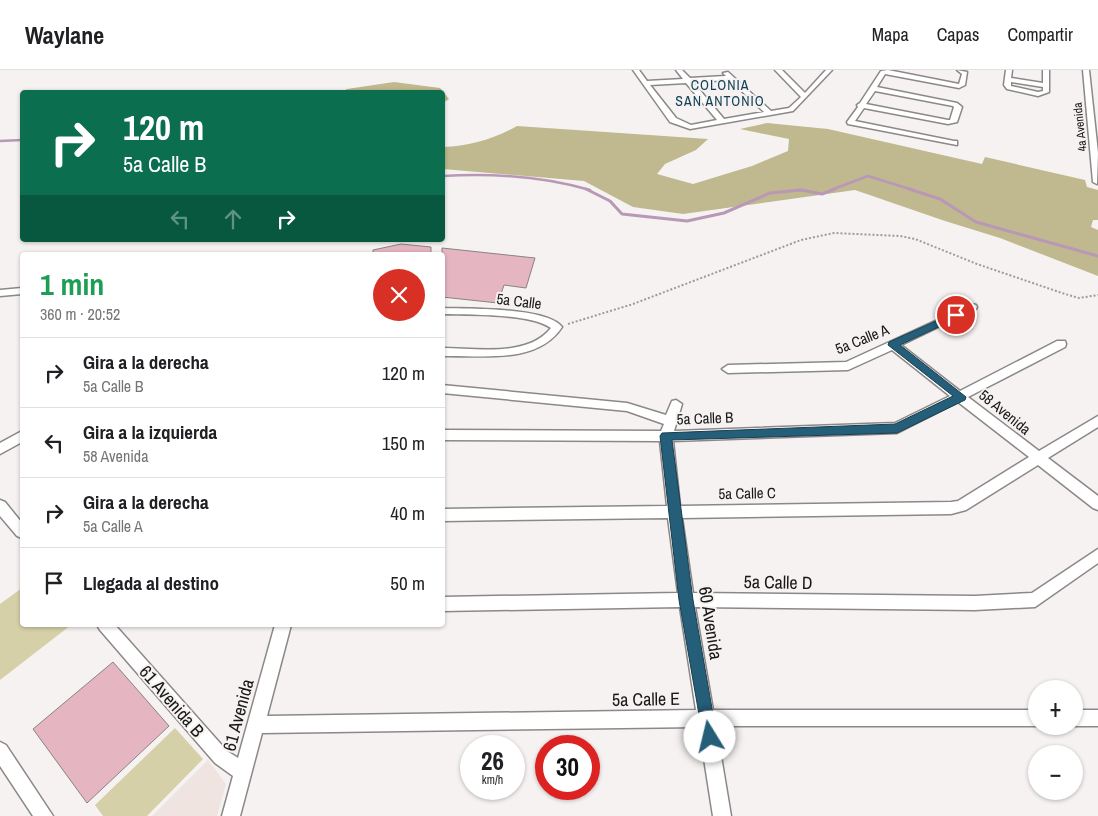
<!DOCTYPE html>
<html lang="es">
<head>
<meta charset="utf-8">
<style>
  :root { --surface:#fff; --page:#f2f2f2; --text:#202124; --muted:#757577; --line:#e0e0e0 }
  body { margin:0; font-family:"Archivo Narrow",sans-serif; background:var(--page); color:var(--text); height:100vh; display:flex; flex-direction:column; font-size:19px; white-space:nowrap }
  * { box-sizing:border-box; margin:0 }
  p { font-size:16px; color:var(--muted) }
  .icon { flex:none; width:28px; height:28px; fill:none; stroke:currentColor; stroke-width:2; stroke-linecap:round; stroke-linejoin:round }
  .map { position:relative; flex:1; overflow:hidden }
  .details { position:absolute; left:20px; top:182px; width:425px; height:375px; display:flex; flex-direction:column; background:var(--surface); border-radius:5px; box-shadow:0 1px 4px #0004 }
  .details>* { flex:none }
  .top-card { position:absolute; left:20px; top:20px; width:425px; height:152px; border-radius:5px; box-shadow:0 1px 4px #0004; background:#0b6e4f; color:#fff; overflow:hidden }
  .buttons { position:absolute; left:1028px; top:610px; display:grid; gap:10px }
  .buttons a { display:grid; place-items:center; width:55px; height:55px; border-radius:50%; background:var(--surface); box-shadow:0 1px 4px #0004; font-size:25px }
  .speed { position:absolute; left:460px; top:665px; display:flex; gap:10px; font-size:25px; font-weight:700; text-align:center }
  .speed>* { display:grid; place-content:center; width:65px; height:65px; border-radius:50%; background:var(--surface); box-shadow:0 1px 4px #0004; line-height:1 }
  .speed small { font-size:12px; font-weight:400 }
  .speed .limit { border:8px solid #d22; background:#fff; color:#111 }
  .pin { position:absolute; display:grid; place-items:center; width:42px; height:42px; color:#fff; margin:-21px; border:2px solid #fff; border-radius:50%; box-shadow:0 1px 5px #0007 }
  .me { position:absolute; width:55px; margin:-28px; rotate:351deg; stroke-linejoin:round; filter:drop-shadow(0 0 4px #0008) }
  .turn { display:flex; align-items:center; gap:18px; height:105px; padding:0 20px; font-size:22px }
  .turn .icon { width:65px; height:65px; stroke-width:2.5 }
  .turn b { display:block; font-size:35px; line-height:42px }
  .lanes { display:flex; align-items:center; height:48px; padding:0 20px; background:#0003; justify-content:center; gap:25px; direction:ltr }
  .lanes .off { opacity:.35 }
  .round { display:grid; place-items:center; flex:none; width:52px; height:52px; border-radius:26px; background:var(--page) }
  .head { display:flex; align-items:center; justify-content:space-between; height:85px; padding:0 20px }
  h1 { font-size:30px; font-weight:700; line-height:38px; color:#1e9e55 }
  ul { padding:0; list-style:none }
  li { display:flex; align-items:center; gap:15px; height:70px; padding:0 20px; border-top:1px solid var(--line) }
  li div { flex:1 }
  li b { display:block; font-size:19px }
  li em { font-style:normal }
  header { display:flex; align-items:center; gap:30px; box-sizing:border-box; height:70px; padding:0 25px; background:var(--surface); border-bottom:1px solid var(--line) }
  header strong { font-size:24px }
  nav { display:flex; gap:28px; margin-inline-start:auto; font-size:18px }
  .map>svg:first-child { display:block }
  .built { fill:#f0e4e1 }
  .green { fill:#d6d0a8 }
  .forest { fill:#c0b88e }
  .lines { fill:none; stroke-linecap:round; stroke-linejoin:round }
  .stream-far1 { stroke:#b998b7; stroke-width:2.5 }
  .stream { stroke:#b998b7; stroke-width:3 }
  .building { fill:#e5b5c2; stroke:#878384 }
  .street-casing { stroke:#8c8887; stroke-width:3 }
  .path { stroke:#9d9a9a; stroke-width:2; stroke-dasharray:2 2; stroke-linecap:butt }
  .street { fill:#fff; fill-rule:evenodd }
  .route { fill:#255e78; stroke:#183d4e }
  .labels { text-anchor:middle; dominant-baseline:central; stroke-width:4; stroke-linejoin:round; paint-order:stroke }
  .far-street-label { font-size:12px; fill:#191818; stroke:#f5f2f1 }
  .far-neighbourhood-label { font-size:14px; letter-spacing:1px; fill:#124155; stroke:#f5f2f1 }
  .street-label { font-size:15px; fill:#191818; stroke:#f5f2f1 }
  .near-street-label { font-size:18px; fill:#191818; stroke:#f5f2f1 }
</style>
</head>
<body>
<header>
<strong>Waylane</strong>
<nav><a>Mapa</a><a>Capas</a><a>Compartir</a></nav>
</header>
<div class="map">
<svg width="1098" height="746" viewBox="0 0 1098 746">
  <rect width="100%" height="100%" fill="#f5f2f1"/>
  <!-- built -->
  <path class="built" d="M208,690L226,714L217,746H152Z"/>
  <!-- green -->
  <path class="green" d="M22,518V555H71L0,610V534Z
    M175,658L203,689L147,746H103L95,735Z"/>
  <!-- forest -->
  <path class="forest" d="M394,12L440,18L449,29L443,33L442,22H342L347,19Z
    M767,53L828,59L982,94L985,87L1085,110L1087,117L1098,120V150H1093L1091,157L1098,160V206L1000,168L945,151L855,120L683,144L633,137L584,111L443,99V77C469,76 494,69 517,56L708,69L696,80L665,94L657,104L693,114L752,96L788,81L789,69L740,59Z"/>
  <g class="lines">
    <!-- stream-far1 -->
    <path class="stream-far1" d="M0,71L22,70
      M442,106C492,103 542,106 590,120
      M797,120H803
      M831,120L868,106L913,120"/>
    <!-- stream -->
    <path class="stream" d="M586,119L610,131L622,144L687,151L724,143L770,123L801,120L822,124L835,119
      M909,119L940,129L976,152L1098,186"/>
  </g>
  <!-- building -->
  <path class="building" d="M401,174L431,177V185H373V180Z
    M442,178L535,188L526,218L504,215L498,233L442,227Z
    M113,592L169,656L87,733L33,659Z"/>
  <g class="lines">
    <defs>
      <path id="street" d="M633,0H639L647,11L683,9L676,0H682L690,8L726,6L723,3L728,2L771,41L789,38L801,27L775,0H782L805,23L826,0H832L793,41L690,59L670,52ZM730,10L764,42L724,49L693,12ZM686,13L717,50L691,55L676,48L650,15Z
        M888,0L959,14L962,4L957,0L967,2L965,15L959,18L885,4L877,17L957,33L962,37L957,52L948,54L864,38L855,51L954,71H957V75L848,54L847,52L858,37L857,35L860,33L881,1ZM875,21L953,36L954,37L950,50H948L866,34Z
        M1006,0H1012L1011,8L1043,13V0H1049V22L1038,26L1007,19L1004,15ZM1011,12L1043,17V21L1038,22L1011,16Z
        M1083,0H1089L1098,83L1097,114L1093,112Z
        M22,218V224L0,226V220Z
        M972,234L976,235L977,237L976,239L901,275L960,321L1057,271H1065L1066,274L1065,277L968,327L1039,381L1098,346V357L1048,388L1098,426V440L1093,438L1038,395L966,440L951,444L682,448L693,523L975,526L1032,523L1098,479V493L1035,537L975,540L695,537L713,640H1036V656H716L731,746H713L699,657L262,663L240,746H222L233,706L215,693L100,560L97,555H115L227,681L238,688L275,555H291L267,646L696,640L680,537L442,541V527L678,523L668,448L442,451V439L667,436L660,371L442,370V360L661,361L664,354L627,341L442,323V315L627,333L666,345L672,331L676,330L682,334L674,361L895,353L950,326L892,280L848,300L728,303L722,299L728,295L846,292ZM958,332L1029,387L958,431L951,432L680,436L673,371L897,363Z
        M442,238C468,239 547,237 562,257C537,295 482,285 442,286V278C476,278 527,288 551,258C530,243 469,245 442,244Z
        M22,361V372L0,384V373Z
        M0,430L5,432L22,453V468L17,466L0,446Z
        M1074,640H1098V656H1073Z
        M0,672L6,675L53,746H33L0,696Z"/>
    </defs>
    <!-- street casing -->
    <use href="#street" class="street-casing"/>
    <!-- path -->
    <path class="path" d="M568,254L633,234L801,170L834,163L900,166L915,169L977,194L1065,224L1079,228L1098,225"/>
    <!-- street -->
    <use href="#street" class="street"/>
  </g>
  <!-- route -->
  <path class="route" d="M956,242L961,245L960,247L900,275L966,327L965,330L897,363L672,370L693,530L717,667L715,673L710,675L704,673L679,530L660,366L662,363L895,354L953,326L888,275L889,272Z"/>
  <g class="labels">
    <!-- far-street labels -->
    <g class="far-street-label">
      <text transform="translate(1080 57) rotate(-96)">4a Avenida</text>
    </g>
    <!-- far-neighbourhood labels -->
    <g class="far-neighbourhood-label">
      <text x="720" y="15">COLONIA<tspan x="720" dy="16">SAN ANTONIO</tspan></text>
    </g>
    <!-- street labels -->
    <g class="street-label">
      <text transform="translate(519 231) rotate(7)">5a Calle</text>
      <text transform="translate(862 269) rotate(-22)">5a Calle A</text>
      <text transform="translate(1005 342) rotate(39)">58 Avenida</text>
      <text transform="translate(705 348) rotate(-2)">5a Calle B</text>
      <text transform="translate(747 423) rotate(-1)">5a Calle C</text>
    </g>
    <!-- near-street labels -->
    <g class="near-street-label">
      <text transform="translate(778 512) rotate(1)">5a Calle D</text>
      <text transform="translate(711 553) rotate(81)">60 Avenida</text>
      <text transform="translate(646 629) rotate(-1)">5a Calle E</text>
      <text transform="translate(172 631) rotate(49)">61 Avenida B</text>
      <text transform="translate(238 645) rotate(-75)">61 Avenida</text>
    </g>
  </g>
</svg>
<div class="buttons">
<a>+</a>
<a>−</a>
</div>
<div class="speed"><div>26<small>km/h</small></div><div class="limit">30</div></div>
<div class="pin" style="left:956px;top:245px;background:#d93025"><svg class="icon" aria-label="arrive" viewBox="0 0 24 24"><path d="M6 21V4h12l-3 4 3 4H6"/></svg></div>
<svg class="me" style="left:710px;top:667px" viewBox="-20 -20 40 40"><circle r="19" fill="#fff"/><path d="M0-13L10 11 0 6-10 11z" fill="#255e78"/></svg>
<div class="top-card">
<div class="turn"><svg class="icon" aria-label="right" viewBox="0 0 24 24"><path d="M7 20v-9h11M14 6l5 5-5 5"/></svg><div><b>120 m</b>5a Calle B</div></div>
<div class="lanes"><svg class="icon off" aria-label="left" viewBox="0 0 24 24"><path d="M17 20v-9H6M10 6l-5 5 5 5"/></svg><svg class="icon off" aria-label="ahead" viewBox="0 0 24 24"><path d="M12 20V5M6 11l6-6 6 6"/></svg><svg class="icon" aria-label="right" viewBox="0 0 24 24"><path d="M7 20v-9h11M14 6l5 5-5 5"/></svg></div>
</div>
<section class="details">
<div class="head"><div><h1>1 min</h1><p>360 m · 20:52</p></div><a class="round" style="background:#d93025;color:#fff"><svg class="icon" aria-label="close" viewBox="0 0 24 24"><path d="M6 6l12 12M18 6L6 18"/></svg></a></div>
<ul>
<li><svg class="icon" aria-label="right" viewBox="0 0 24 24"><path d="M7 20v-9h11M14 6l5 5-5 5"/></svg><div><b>Gira a la derecha</b><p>5a Calle B</p></div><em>120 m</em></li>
<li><svg class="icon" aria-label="left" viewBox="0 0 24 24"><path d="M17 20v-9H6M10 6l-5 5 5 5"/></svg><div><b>Gira a la izquierda</b><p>58 Avenida</p></div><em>150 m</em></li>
<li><svg class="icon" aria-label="right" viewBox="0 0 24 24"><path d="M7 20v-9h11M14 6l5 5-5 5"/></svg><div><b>Gira a la derecha</b><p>5a Calle A</p></div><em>40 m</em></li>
<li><svg class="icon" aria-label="arrive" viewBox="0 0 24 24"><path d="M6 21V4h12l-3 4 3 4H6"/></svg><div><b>Llegada al destino</b></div><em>50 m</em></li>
</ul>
</section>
</div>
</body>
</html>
